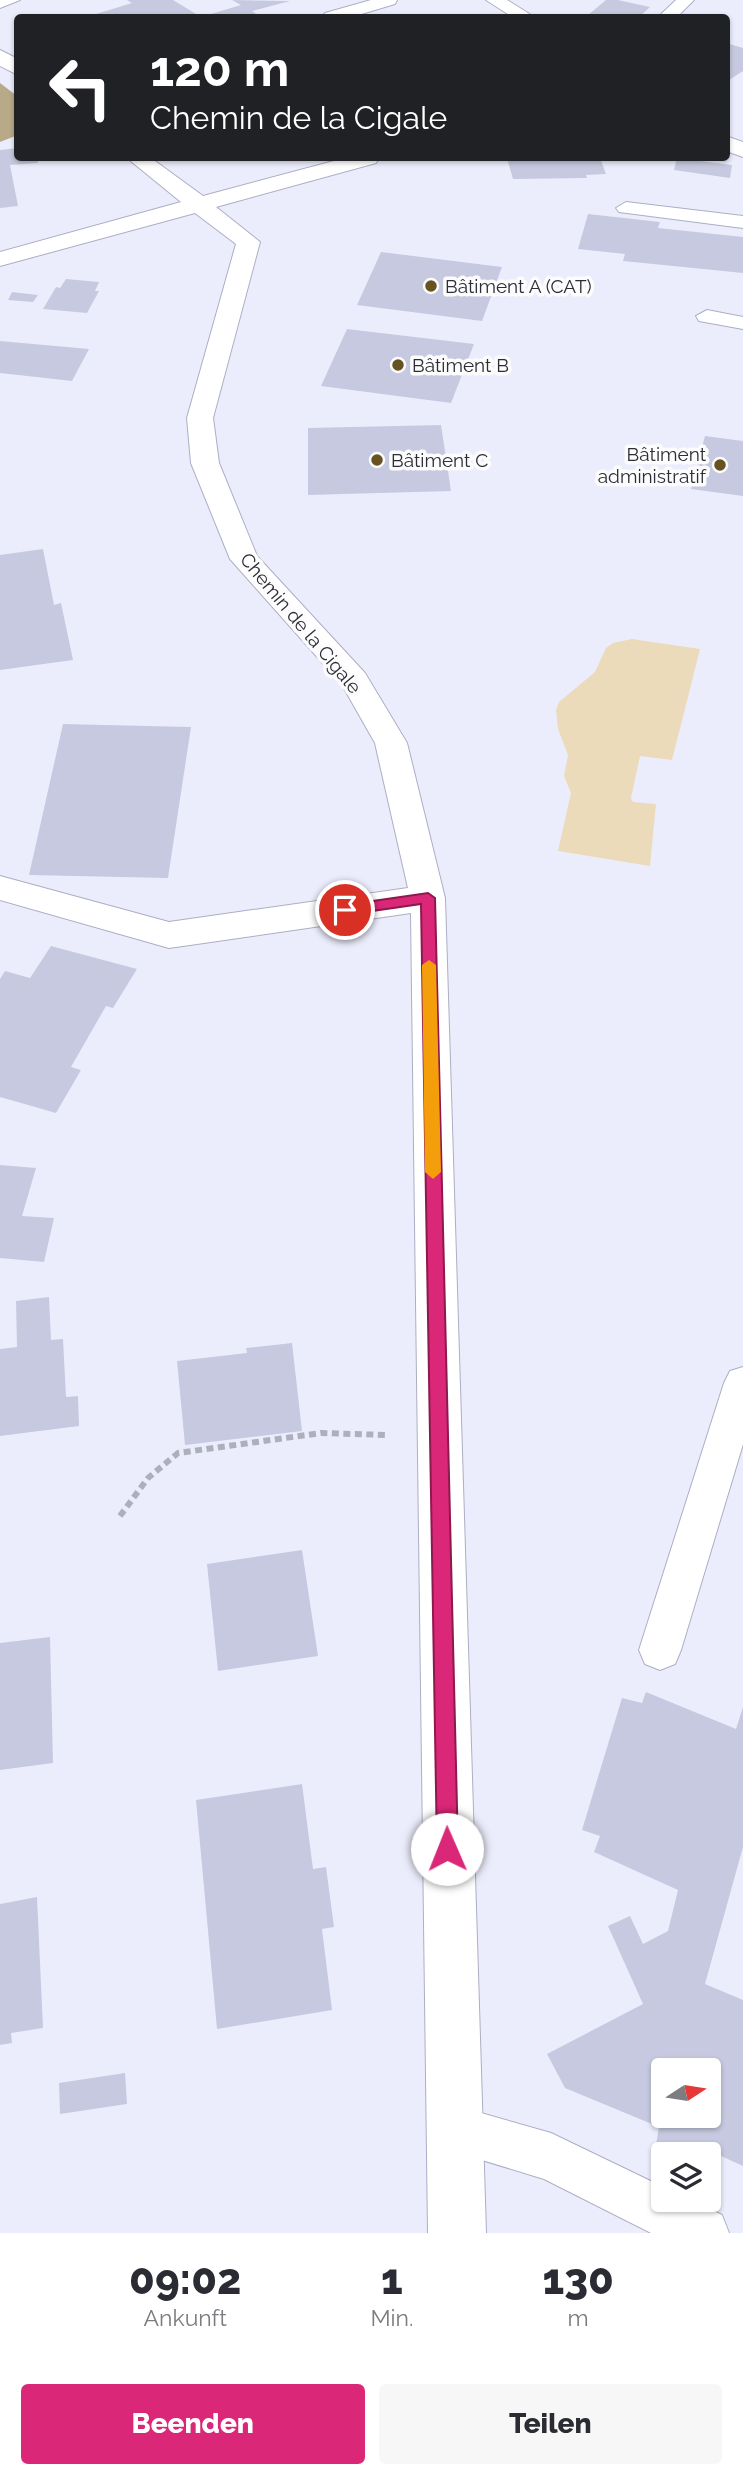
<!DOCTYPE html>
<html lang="de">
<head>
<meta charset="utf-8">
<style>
  :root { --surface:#fff; --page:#f7f7f7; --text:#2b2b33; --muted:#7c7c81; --accent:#db2777 }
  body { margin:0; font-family:Raleway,sans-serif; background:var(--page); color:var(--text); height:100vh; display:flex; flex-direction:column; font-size:26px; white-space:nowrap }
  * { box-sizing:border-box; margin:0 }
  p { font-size:23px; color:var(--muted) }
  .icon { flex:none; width:38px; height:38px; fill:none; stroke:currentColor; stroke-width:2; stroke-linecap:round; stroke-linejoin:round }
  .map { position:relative; height:2233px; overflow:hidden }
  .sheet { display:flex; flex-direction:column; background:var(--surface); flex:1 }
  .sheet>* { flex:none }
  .guide { position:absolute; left:14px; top:14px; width:716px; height:147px; border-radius:7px; box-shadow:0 2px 5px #0004; background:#202124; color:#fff; overflow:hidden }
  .needle { width:46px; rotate:78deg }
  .fabs { position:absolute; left:651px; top:2058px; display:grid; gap:14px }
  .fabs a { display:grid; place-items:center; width:70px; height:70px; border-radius:7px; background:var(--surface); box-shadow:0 2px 5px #0004; font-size:35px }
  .pin { position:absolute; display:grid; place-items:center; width:60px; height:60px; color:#fff; margin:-30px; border:4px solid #fff; border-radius:50%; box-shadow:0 2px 7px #0007 }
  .me { position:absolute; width:77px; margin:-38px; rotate:359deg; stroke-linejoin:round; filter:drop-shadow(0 0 5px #0008) }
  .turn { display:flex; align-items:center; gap:24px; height:147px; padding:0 21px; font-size:32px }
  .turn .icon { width:91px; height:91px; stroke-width:2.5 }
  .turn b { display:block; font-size:49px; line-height:60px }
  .eta { display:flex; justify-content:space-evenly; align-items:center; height:119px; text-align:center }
  .eta b { font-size:42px; font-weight:800; line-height:49px }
  .action { display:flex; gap:14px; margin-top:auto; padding:14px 21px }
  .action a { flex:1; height:80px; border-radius:7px; background:var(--accent); color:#fff; font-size:28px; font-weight:800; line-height:80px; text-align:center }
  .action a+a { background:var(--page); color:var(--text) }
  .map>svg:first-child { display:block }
  .green { fill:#ebdbba }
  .forest { fill:#b8a988 }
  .building { fill:#c7c9e0; fill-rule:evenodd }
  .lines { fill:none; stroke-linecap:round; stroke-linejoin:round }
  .lane-casing { stroke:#acaec4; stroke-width:2 }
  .street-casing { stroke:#acaec4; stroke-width:2 }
  .path { stroke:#aeafbc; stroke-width:6; stroke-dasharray:7 4.5; stroke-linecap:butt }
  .lane { fill:#fff; fill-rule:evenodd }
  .street { fill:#fff; fill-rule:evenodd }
  .route { fill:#db2777; stroke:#8e194d; stroke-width:2 }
  .slow { fill:#f59e0b }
  .poi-dot { fill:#685221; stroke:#fcfcfc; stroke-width:2.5 }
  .labels { text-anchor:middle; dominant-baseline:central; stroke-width:7; stroke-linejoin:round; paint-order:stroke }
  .far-poi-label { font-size:19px; fill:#2c2d36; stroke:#fcfcfc; text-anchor:start }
  .far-street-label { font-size:19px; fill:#2c2d36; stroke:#fcfcfc }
</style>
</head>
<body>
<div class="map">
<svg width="743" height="2233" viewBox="0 0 743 2233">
  <rect width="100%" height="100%" fill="#ecedfc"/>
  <!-- green -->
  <path class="green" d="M632,639L700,649L672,760L640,756L631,798L633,802L656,804L650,866L558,851L571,793L564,776L568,755L558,729L556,710L559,702L595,672L606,648L613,643Z"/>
  <!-- forest -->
  <path class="forest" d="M0,83L17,96L18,135L0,142Z"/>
  <!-- building -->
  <path class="building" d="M127,0H173L201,17L241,5L232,0L290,1L252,11L262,18H83L132,3Z
    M606,0H618L650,7L638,18L588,15Z
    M726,43L743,48V71L726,82Z
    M18,148V158H37L38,163L10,165L18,206L0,208V150Z
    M507,158H600L606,174L586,175L587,178L513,179Z
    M677,158L732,165L730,178L674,170Z
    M588,214L660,222L658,228L743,237V273L623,261L625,254L578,249Z
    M381,252L502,267L482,321L357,305Z
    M66,279L99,282L95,291H99L87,313L43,309L56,287L60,288Z
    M12,292L38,295L33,302L8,300Z
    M347,329L474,344L451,403L321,386Z
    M0,341L89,349L72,381L0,373Z
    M441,425L451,491L308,495V428Z
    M705,436L743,441V496L691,489Z
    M43,549L54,605L61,603L73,660L0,670V555Z
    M63,724L191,727L168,878L29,875Z
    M51,946L137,969L113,1008L106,1006L71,1067L81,1070L56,1113L0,1097V979L5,971L30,978Z
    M0,1165L36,1168L22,1216L54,1218L44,1262L0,1258Z
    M49,1297L51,1340L63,1339L66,1397L78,1396L79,1426L0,1436V1349L17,1347L16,1301Z
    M292,1343L302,1431L185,1445L177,1361L247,1353L246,1348Z
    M302,1550L318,1656L218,1671L207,1564Z
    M50,1637L53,1763L0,1770V1643Z
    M646,1692L736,1729L743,1707V1847L705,1984L743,2000V2166L699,2146L697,2154H662L655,2151L659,2127L565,2088L547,2054L643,2004L608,1926L630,1916L643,1944L668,1931L678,1890L594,1852L600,1836L582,1830L622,1698L642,1703ZM663,2070H709V2116H663Z
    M302,1784L313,1869L326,1867L334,1927L322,1929L332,2010L217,2029L196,1800Z
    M37,1897L43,2028L11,2033L12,2043L0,2045V1904Z
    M125,2073L127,2104L60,2114L59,2083Z"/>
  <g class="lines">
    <defs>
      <path id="lane" d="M0,0H20L0,8Z
        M371,0H397L395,4L348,18L322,17L325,13Z
        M486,0H507L536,18H514Z
        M676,0H694L676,18H657Z
        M626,202L743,216V228L619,212L616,208Z
        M707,310L743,317V329L699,321L696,316Z
        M743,1367V1444L681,1650L675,1664L660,1670L645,1664L639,1650L724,1383L730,1371Z
        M453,2105L551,2133L663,2187V2200H690L722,2215L729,2233H651L544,2179L436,2146L429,2129L436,2112Z"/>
      <path id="street" d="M0,50L18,59V75L0,66Z
        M726,136L743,142V157L726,151Z
        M127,158H151L203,196L345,158H379L376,163L216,207L260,242L213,418L219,463L257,556L365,673L407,743L445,898L486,2233H428L411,913L169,948L0,900V876L169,922L408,888L375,743L342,685L230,559L191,463L187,418L236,244L195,213L0,266V252L181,202Z"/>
    </defs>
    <!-- lane casing -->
    <use href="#lane" class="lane-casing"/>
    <!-- street casing -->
    <use href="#street" class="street-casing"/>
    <!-- path -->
    <path class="path" d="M120,1516L148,1478L178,1453L321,1433L387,1435"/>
    <!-- lane -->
    <use href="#lane" class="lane"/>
    <!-- street -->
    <use href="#street" class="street"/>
  </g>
  <!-- route -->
  <path class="route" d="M428,893L435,898L458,1849L455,1857L447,1860L440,1857L437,1849L421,904L345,915L338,910L345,905Z"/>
  <!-- slow -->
  <path class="slow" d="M429,960L436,965L441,1172L433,1179L425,1172L422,965Z"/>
  <!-- markers -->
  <g class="poi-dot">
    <circle cx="431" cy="286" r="7"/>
    <circle cx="398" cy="365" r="7"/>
    <circle cx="377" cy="460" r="7"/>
    <circle cx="720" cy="465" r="7"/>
  </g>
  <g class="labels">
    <!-- far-poi labels -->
    <g class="far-poi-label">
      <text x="445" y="286">Bâtiment A (CAT)</text>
      <text x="412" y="365">Bâtiment B</text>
      <text x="706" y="454" text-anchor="end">Bâtiment<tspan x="706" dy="22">administratif</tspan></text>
      <text x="391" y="460">Bâtiment C</text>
    </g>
    <!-- far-street labels -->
    <g class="far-street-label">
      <text transform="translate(301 623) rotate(50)">Chemin de la Cigale</text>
    </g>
  </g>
</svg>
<div class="fabs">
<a><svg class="needle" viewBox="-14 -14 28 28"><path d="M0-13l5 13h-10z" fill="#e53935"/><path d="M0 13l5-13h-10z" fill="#7c7c81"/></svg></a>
<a><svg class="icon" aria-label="layers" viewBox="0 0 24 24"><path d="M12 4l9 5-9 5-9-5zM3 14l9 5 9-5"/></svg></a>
</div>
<div class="pin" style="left:345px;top:910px;background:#d93025"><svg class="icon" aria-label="arrive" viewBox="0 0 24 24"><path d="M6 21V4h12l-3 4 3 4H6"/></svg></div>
<svg class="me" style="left:447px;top:1849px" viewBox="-20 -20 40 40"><circle r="19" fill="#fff"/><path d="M0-13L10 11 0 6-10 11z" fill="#db2777"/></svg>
<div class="guide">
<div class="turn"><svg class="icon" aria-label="left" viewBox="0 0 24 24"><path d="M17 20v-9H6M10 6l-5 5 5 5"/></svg><div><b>120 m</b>Chemin de la Cigale</div></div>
</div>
</div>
<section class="sheet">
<div class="eta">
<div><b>09:02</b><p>Ankunft</p></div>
<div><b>1</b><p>Min.</p></div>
<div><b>130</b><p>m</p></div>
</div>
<div class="action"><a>Beenden</a><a>Teilen</a></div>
</section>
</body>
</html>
